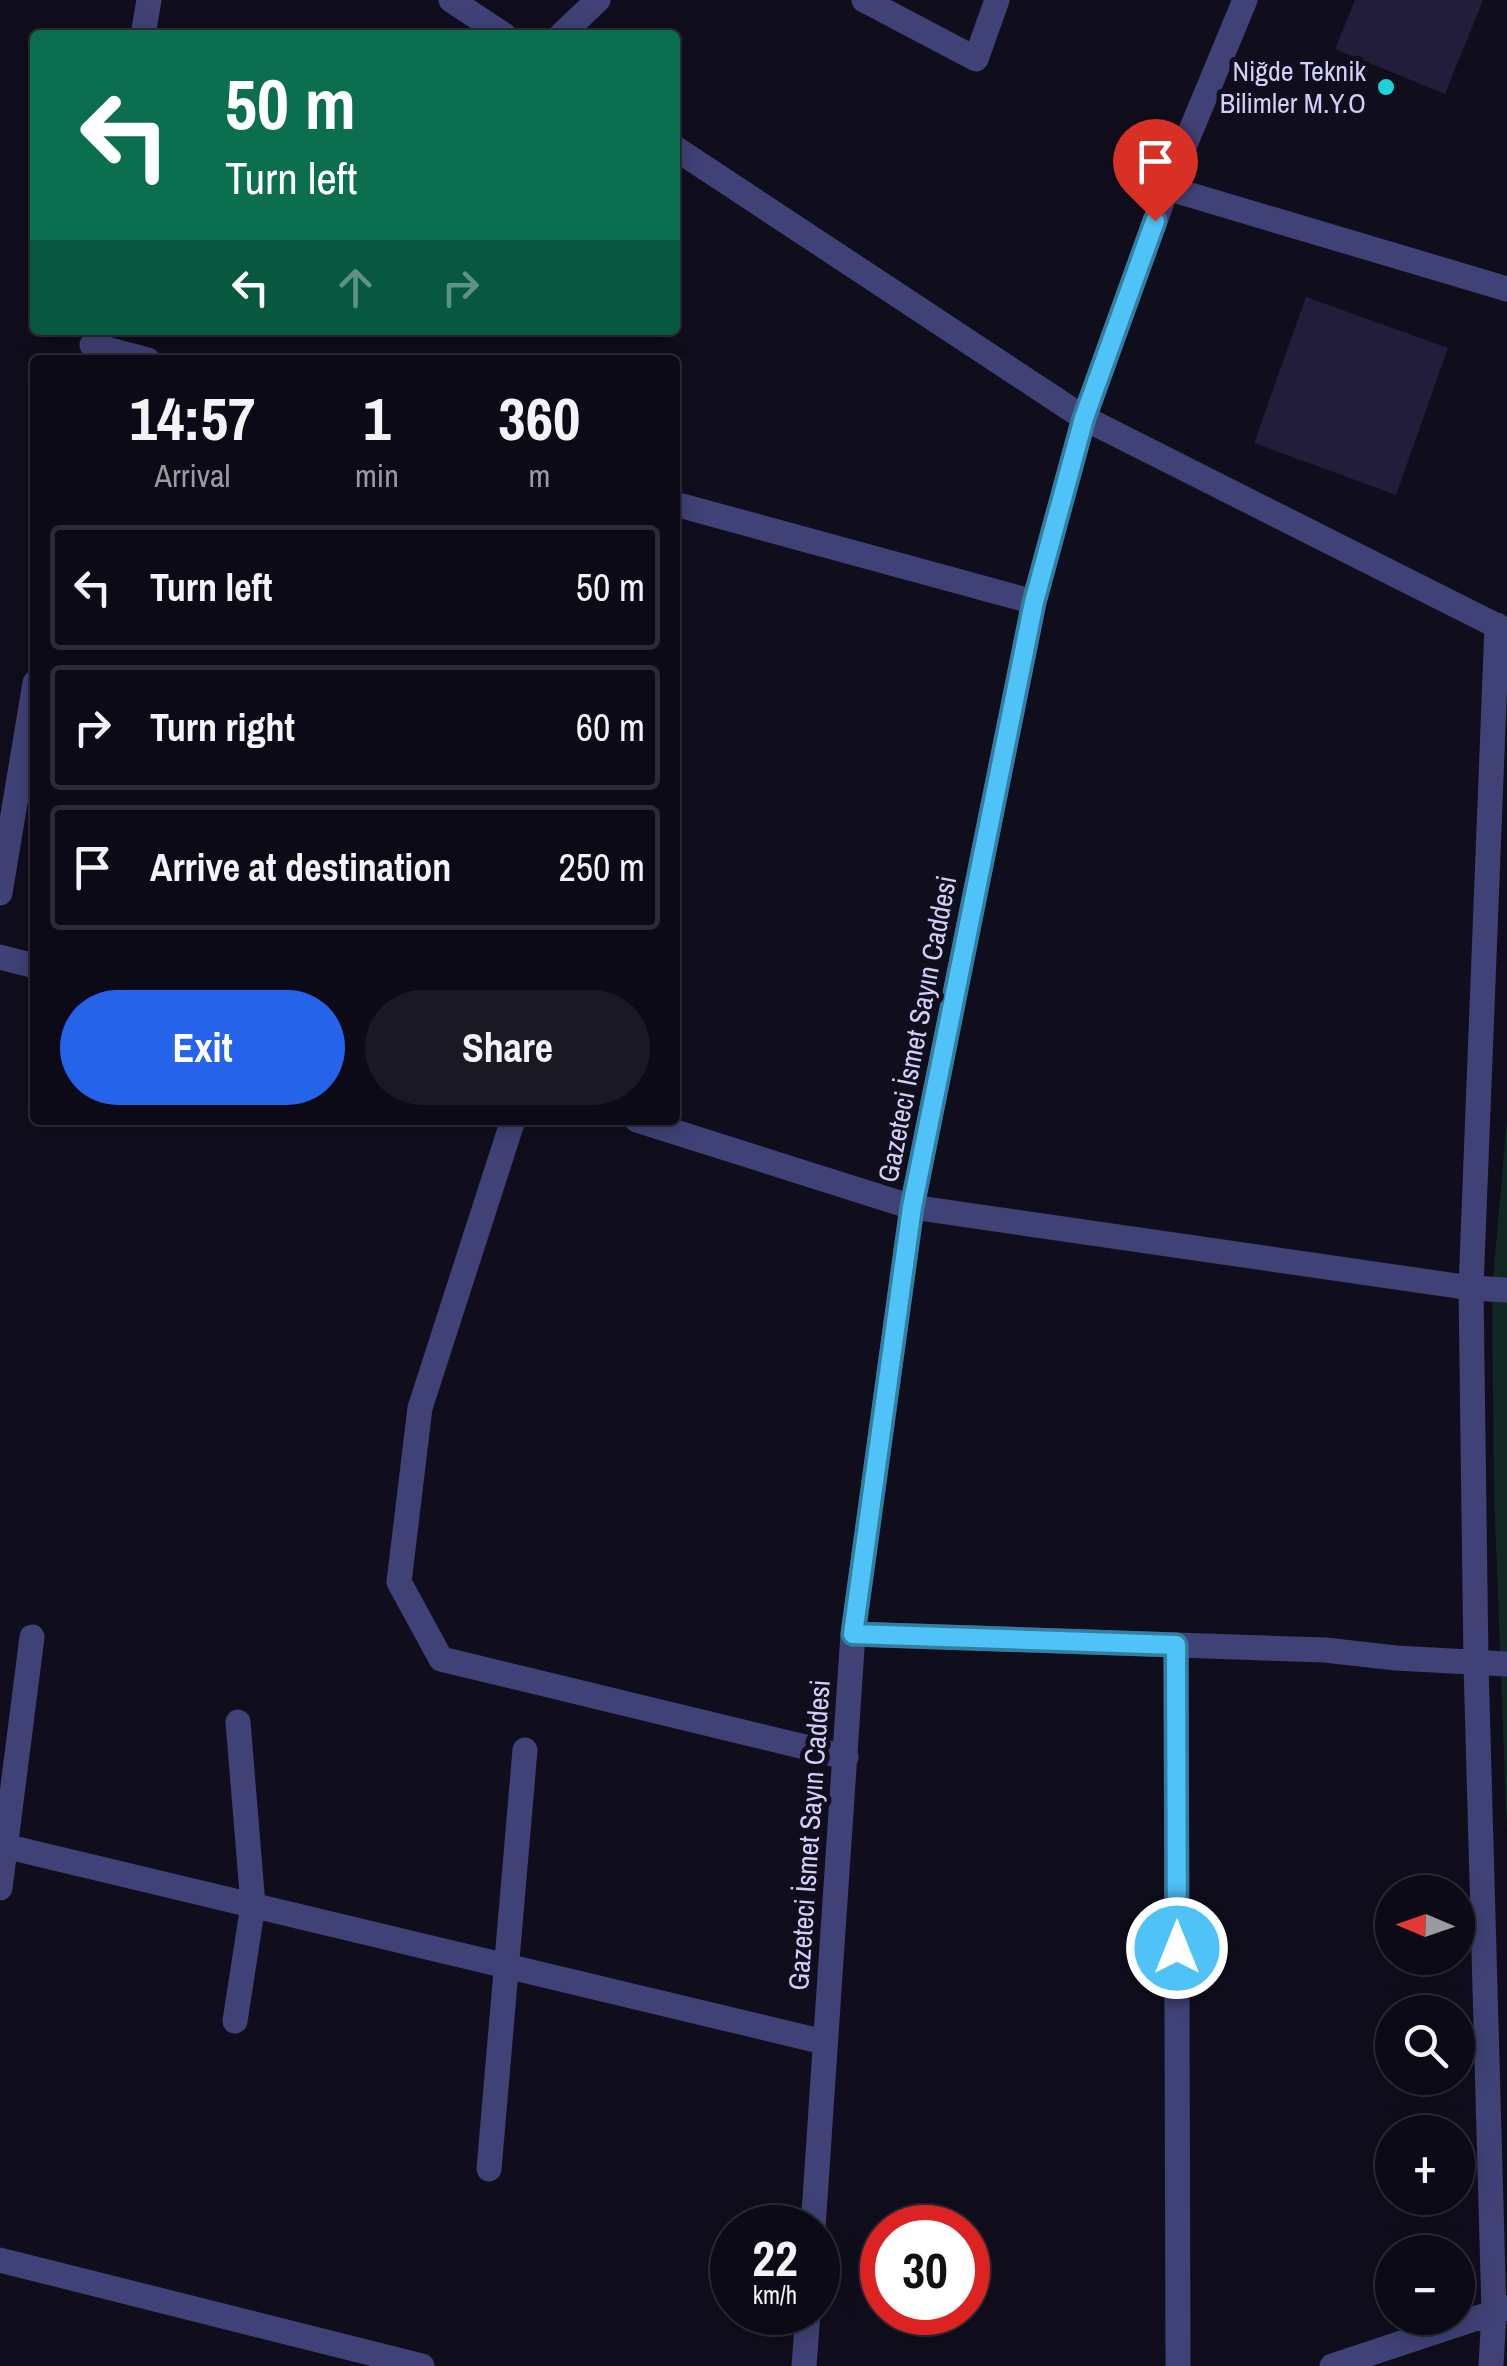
<!DOCTYPE html>
<html lang="en">
<head>
<meta charset="utf-8">
<style>
  :root { --surface:#0c0a16; --page:#1a1823; --text:#f1f3f6; --muted:#9a9aa1; --line:#2c2b35; --accent:#2563eb }
  body { margin:0; font-family:"Archivo Narrow",sans-serif; background:var(--page); color:var(--text); height:100vh; display:flex; flex-direction:column; font-size:38px; white-space:nowrap }
  * { box-sizing:border-box; margin:0 }
  p { font-size:32px; color:var(--muted) }
  .icon { flex:none; width:55px; height:55px; fill:none; stroke:currentColor; stroke-width:2; stroke-linecap:round; stroke-linejoin:round }
  .map { position:relative; flex:1; overflow:hidden }
  .details { position:absolute; left:30px; top:355px; width:650px; height:770px; display:flex; flex-direction:column; background:var(--surface); border-radius:10px; box-shadow:0 5px 25px #0003,0 0 0 2px var(--line) }
  .details>* { flex:none }
  .guide { position:absolute; left:30px; top:30px; width:650px; height:305px; border-radius:10px; box-shadow:0 5px 25px #0003,0 0 0 2px var(--line); background:#0b6e4f; color:#fff; overflow:hidden }
  .needle { width:65px; rotate:272deg }
  .tools { position:absolute; left:1375px; top:1875px; display:grid; gap:20px }
  .tools a { display:grid; place-items:center; width:100px; height:100px; border-radius:50%; background:var(--surface); box-shadow:0 5px 25px #0003,0 0 0 2px var(--line); font-size:50px }
  .speed { position:absolute; left:710px; top:2205px; display:flex; gap:20px; font-size:50px; font-weight:700; text-align:center }
  .speed>* { display:grid; place-content:center; width:130px; height:130px; border-radius:50%; background:var(--surface); box-shadow:0 5px 25px #0003,0 0 0 2px var(--line); line-height:1 }
  .speed small { font-size:25px; font-weight:400 }
  .speed .limit { border:15px solid #d22; background:#fff; color:#111 }
  .pin { position:absolute; display:grid; place-items:center; width:85px; height:85px; color:#fff; margin:-102px -42px; border-radius:50% 50% 50% 0; rotate:-45deg; box-shadow:0 0 10px #0007 }
  .pin .icon { rotate:45deg }
  .me { position:absolute; width:110px; margin:-55px; rotate:0deg; stroke-linejoin:round; filter:drop-shadow(0 0 8px #0008) }
  .turn { display:flex; align-items:center; gap:35px; height:210px; padding:0 30px; font-size:45px }
  .turn .icon { width:130px; height:130px; stroke-width:2.5 }
  .turn b { display:block; font-size:70px; line-height:85px }
  .lanes { display:flex; align-items:center; height:95px; padding:0 30px; background:#0003; justify-content:center; gap:50px; direction:ltr }
  .lanes .off { opacity:.35 }
  .eta { display:flex; justify-content:space-evenly; align-items:center; height:170px; text-align:center }
  .eta b { font-size:60px; font-weight:800; line-height:70px }
  .primary-button { display:flex; gap:20px; margin-top:auto; padding:20px 30px }
  .primary-button a { flex:1; height:115px; border-radius:60px; background:var(--accent); color:#fff; font-size:40px; font-weight:800; line-height:115px; text-align:center }
  .primary-button a+a { background:var(--page); color:var(--text) }
  ul { padding:0; list-style:none }
  li { display:flex; align-items:center; gap:30px; height:125px; margin:0 20px 15px; padding:0 10px; border:5px solid var(--line); border-radius:10px }
  li div { flex:1 }
  li b { display:block; font-size:38px }
  li em { font-style:normal }
  .map>svg:first-child { display:block }
  .green { fill:#122624 }
  .building { fill:#211d3b }
  .lines { fill:none; stroke-linecap:round; stroke-linejoin:round }
  .minor { stroke:#404176; stroke-width:25 }
  .route-casing { stroke:#337fa1; stroke-width:25 }
  .route { stroke:#4fc3f7; stroke-width:18 }
  .poi-dot { fill:#1dd2d8; stroke:#100e1d; stroke-width:4 }
  .labels { text-anchor:middle; dominant-baseline:central; stroke-width:10; stroke-linejoin:round; paint-order:stroke }
  .poi-label { font-size:28px; fill:#d2d0f9; stroke:#100e1d; text-anchor:end }
  .street-label { font-size:28px; fill:#d2d0f9; stroke:#100e1d }
</style>
</head>
<body>
<div class="map">
<svg width="1507" height="2366" viewBox="0 0 1507 2366">
  <rect width="100%" height="100%" fill="#100e1d"/>
  <!-- green -->
  <path class="green" d="M1507,1119V1833L1494,1491L1492,1290Z"/>
  <!-- building -->
  <path class="building" d="M1355,0H1483L1445,94L1335,49Z
    M1306,297L1448,348L1396,495L1254,443Z"/>
  <g class="lines">
    <!-- minor -->
    <path class="minor" d="M451,0L504,35
      M864,0L976,59L997,0
      M143,35L149,0
      M561,35L598,0
      M675,148L1084,418L1507,631
      M1167,188L1507,289
      M92,345L148,360
      M675,504L1034,602
      M1497,625L1471,1288L1507,1290
      M0,893L35,683
      M0,957L35,966
      M513,1120L420,1408L399,1582L441,1659L846,1757
      M637,1120L912,1207L1471,1288L1476,1664L1494,2313L1491,2366
      M853,1634L1325,1650L1396,1658L1507,1664
      M1176,1645L1178,2366
      M0,1845L824,2042
      M0,1888L32,1637
      M235,2021L253,1905L238,1722
      M489,2169L525,1750
      M813,2228L853,1634L912,1207L1034,602L1084,418L1167,188L1245,0
      M0,2260L422,2366
      M804,2366L808,2312
      M1332,2366L1507,2308"/>
  </g>
  <g class="lines">
    <defs>
      <path id="route" d="M1155,221L1084,418L1034,602L912,1207L853,1634L1176,1645L1177,1948"/>
    </defs>
    <!-- route casing -->
    <use href="#route" class="route-casing"/>
    <!-- route -->
    <use href="#route" class="route"/>
  </g>
  <!-- markers -->
  <circle class="poi-dot" cx="1386" cy="87" r="10"/>
  <g class="labels">
    <!-- poi labels -->
    <g class="poi-label">
      <text x="1366" y="71">Niğde Teknik<tspan x="1366" dy="32">Bilimler M.Y.O</tspan></text>
    </g>
    <!-- street labels -->
    <g class="street-label">
      <text transform="translate(917 1029) rotate(-79)">Gazeteci İsmet Sayın Caddesi</text>
      <text transform="translate(809 1835) rotate(-86)">Gazeteci İsmet Sayın Caddesi</text>
    </g>
  </g>
</svg>
<div class="tools">
<a><svg class="needle" viewBox="-14 -14 28 28"><path d="M0-13l5 13h-10z" fill="#e53935"/><path d="M0 13l5-13h-10z" fill="#9a9aa1"/></svg></a>
<a><svg class="icon" aria-label="search" viewBox="0 0 24 24"><circle cx="10" cy="10" r="6"/><path d="M15 15l6 6"/></svg></a>
<a>+</a>
<a>−</a>
</div>
<div class="speed"><div>22<small>km/h</small></div><div class="limit">30</div></div>
<div class="pin" style="left:1155px;top:221px;background:#d93025"><svg class="icon" aria-label="arrive" viewBox="0 0 24 24"><path d="M6 21V4h12l-3 4 3 4H6"/></svg></div>
<svg class="me" style="left:1177px;top:1948px" viewBox="-20 -20 40 40"><circle r="17" fill="#4fc3f7" stroke="#fff" stroke-width="3"/><path d="M0-11L8 9 0 5-8 9z" fill="#fff"/></svg>
<div class="guide">
<div class="turn"><svg class="icon" aria-label="left" viewBox="0 0 24 24"><path d="M17 20v-9H6M10 6l-5 5 5 5"/></svg><div><b>50 m</b>Turn left</div></div>
<div class="lanes"><svg class="icon" aria-label="left" viewBox="0 0 24 24"><path d="M17 20v-9H6M10 6l-5 5 5 5"/></svg><svg class="icon off" aria-label="ahead" viewBox="0 0 24 24"><path d="M12 20V5M6 11l6-6 6 6"/></svg><svg class="icon off" aria-label="right" viewBox="0 0 24 24"><path d="M7 20v-9h11M14 6l5 5-5 5"/></svg></div>
</div>
<section class="details">
<div class="eta">
<div><b>14:57</b><p>Arrival</p></div>
<div><b>1</b><p>min</p></div>
<div><b>360</b><p>m</p></div>
</div>
<ul>
<li><svg class="icon" aria-label="left" viewBox="0 0 24 24"><path d="M17 20v-9H6M10 6l-5 5 5 5"/></svg><div><b>Turn left</b></div><em>50 m</em></li>
<li><svg class="icon" aria-label="right" viewBox="0 0 24 24"><path d="M7 20v-9h11M14 6l5 5-5 5"/></svg><div><b>Turn right</b></div><em>60 m</em></li>
<li><svg class="icon" aria-label="arrive" viewBox="0 0 24 24"><path d="M6 21V4h12l-3 4 3 4H6"/></svg><div><b>Arrive at destination</b></div><em>250 m</em></li>
</ul>
<div class="primary-button"><a>Exit</a><a>Share</a></div>
</section>
</div>
</body>
</html>
